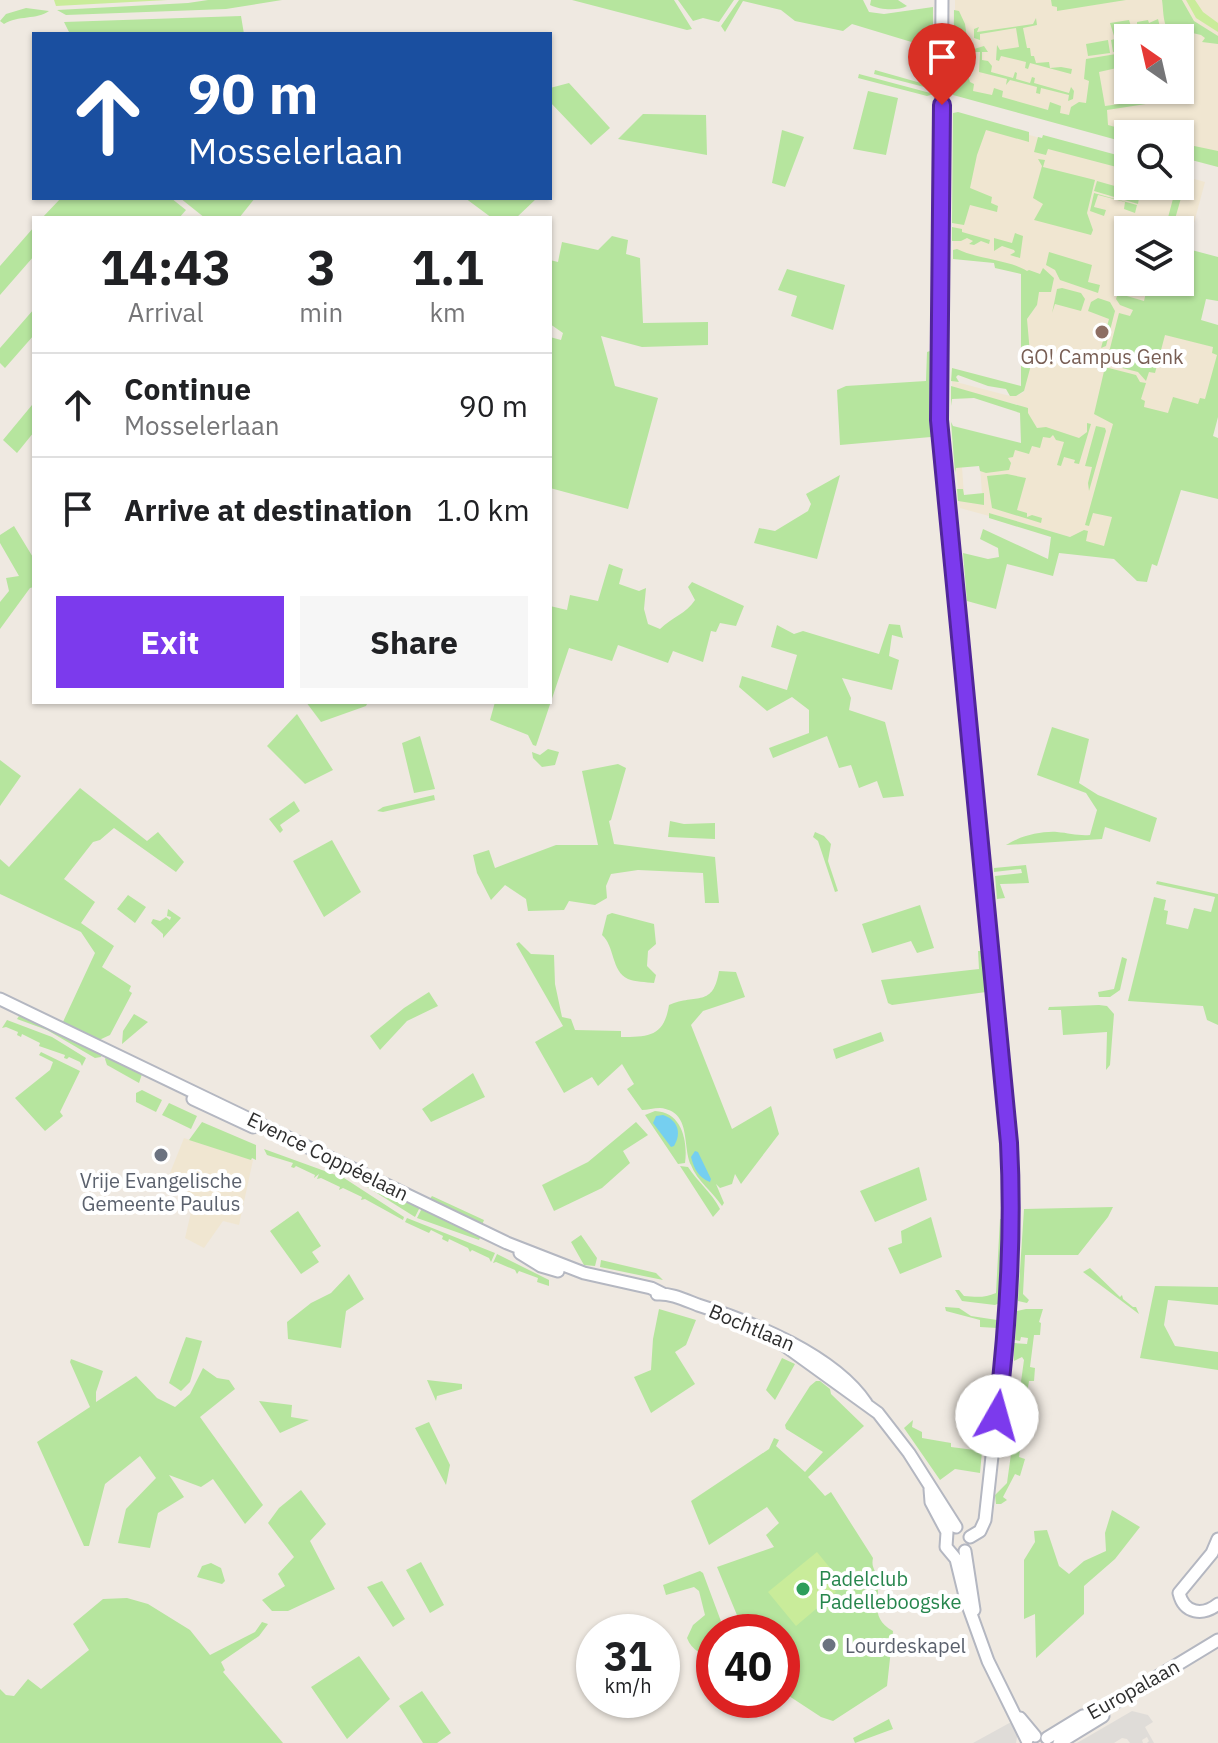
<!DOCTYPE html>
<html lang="en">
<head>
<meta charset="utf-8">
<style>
  :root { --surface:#fff; --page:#f6f6f6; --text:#202124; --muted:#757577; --line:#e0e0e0; --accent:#7c3aed }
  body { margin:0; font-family:"IBM Plex Sans",sans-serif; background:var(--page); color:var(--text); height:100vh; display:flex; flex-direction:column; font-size:30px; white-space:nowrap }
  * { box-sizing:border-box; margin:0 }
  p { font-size:26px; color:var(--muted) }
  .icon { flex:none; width:44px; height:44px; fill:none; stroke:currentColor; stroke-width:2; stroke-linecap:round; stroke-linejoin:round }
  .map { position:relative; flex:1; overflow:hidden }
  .side { position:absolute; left:32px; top:216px; width:520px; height:488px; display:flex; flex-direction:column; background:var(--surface); border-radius:0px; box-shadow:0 2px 6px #0004 }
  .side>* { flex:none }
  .top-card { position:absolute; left:32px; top:32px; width:520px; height:168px; border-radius:0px; box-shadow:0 2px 6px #0004; background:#1a4fa0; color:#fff; overflow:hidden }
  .needle { width:52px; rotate:326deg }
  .buttons { position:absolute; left:1114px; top:24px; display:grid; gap:16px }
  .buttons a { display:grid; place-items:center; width:80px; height:80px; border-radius:0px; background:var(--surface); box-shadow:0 2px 6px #0004; font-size:40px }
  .speed { position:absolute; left:576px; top:1614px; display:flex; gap:16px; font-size:40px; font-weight:700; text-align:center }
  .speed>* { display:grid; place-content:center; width:104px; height:104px; border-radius:50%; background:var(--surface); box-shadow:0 2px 6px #0004; line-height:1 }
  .speed small { font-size:20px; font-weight:400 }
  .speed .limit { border:12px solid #d22; background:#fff; color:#111 }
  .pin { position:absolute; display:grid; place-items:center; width:68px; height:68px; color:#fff; margin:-82px -34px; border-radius:50% 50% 50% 0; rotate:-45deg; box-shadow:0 0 8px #0007 }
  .pin .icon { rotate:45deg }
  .me { position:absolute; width:88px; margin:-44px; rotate:7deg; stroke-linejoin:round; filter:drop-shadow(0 0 6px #0008) }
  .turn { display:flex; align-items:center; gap:28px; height:168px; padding:0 24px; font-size:36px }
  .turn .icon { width:104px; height:104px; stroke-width:2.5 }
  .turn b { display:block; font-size:56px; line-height:68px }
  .eta { display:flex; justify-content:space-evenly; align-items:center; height:136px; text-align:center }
  .eta b { font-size:48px; font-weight:800; line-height:56px }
  .action { display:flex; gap:16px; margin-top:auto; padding:16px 24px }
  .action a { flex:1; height:92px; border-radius:0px; background:var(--accent); color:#fff; font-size:32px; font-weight:800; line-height:92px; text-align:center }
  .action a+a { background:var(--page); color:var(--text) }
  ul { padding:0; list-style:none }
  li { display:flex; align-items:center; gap:24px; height:104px; padding:0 24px; border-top:2px solid var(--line) }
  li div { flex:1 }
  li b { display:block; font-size:30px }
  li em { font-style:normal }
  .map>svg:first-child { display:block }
  .education { fill:#f0e6d1; fill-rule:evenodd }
  .green { fill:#b6e59e }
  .pitch { fill:#c9ec9a }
  .plaza { fill:#dfdcd8 }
  .water { fill:#75cff0 }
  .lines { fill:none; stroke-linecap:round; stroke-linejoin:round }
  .secondary-casing { stroke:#b4b7c1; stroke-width:15 }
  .secondary { stroke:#fff; stroke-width:11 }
  .route-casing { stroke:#51269a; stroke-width:20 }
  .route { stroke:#7c3aed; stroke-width:14 }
  .education-dot { fill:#8d6e63; stroke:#fff; stroke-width:3 }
  .worship-dot { fill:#6b7280; stroke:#fff; stroke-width:3 }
  .leisure-dot { fill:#2e9e5b; stroke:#fff; stroke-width:3 }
  .labels { text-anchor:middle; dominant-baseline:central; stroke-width:8; stroke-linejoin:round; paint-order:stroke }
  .education-label { font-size:20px; fill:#785e54; stroke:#fff }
  .street-label { font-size:20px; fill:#2e2e2e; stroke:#fff }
  .worship-label { font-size:20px; fill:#5b616d; stroke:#fff }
  .leisure-label { font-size:20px; fill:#27864d; stroke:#fff; text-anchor:start }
</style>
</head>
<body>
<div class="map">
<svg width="1218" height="1743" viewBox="0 0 1218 1743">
  <rect width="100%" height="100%" fill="#efe9e1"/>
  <!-- education -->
  <path class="education" d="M955,0H1218V162L1180,151V134H1128L955,91ZM1128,38H1180V90H1128Z
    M954,115L1128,161V186H1180V175L1205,182L1187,249L1180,263V230H1128V282H1167L1218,345V399L1122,495L1107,548L989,513V516L960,508L956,468L962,467L964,495L982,494L980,466L1024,446L1022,406L952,388V381L1010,396H1016L1024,392L1027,319L1037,305L1024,270L953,250Z
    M184,1138L253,1160L239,1225L223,1221L204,1248L185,1238L195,1195L166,1183Z"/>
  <!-- green -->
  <path class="green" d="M208,0H282L226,9L66,15L57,10L188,3Z
    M572,0H674L692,29L687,30Z
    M678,0H734L719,22L703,18L693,21Z
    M739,0H863L869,12L884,14L933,7V52H928V47L852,24L843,31L795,21L781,10L743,1L725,32L721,26Z
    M871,0H898L907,6C898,11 880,10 870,5Z
    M1051,0H1126L1057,11V7L1052,6Z
    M1162,0H1182L1194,21L1218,36V44L1202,42L1205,38L1201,35L1180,30L1175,35C1162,30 1164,13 1162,0Z
    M26,8L49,11C37,20 18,15 4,24L0,21L6,14Z
    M954,10L959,11L965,24L967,38L961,39V55L967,56V61H961V72L967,73L970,82L974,84L973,91L992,95L994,88L1003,91L1002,97L1048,110L1050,102L1061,106L1060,113L1069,115L1071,107L1079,102L1086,103L1089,81L1084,79L1086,59L1128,52V56L1125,57L1126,66L1099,72L1105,106L1148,100L1146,104L1107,110L1108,125L1133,132L1128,134V143L953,95Z
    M241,16L244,34H70L64,22Z
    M1036,18L1037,25L1023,28L1027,48H1030L1031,56H1034L1036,63L1049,62L1050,68L1061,67L1072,69L1071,74L1030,63L1028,69L1025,68L1026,62L1001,56L999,61L996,60L997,45L1000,50L1019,47L1016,28L980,34V40L974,38V29L979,27L977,32L1033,24Z
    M1158,19L1160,27L1154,38H1128V49L1113,52L1111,40L1115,39L1110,23L1129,20L1131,26L1137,25V22L1148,20L1149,23Z
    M1108,40L1110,53L1088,56L1086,44Z
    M984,46L988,52H982V60L988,61L992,66L991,72L1013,78L1015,72L1017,73L1016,79L1030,83L1032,77L1035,78L1034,83L1069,93L1071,87L1074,91L1073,99L1068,101L1069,95L1041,88L1040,94L1036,93L1037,87L1010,80L1006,85L1007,79L979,72L980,52H974V49Z
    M936,66L932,68L936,70V85L933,86L936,90L874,74L875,70L928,85L929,67Z
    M859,74L934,94L927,96L858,78Z
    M569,83L610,128L591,145L550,102V88Z
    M868,91L898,98L886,155L853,149Z
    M958,112L1029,132V142L986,130L977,155L970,188L992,197L991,203L998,206L997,212L970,205L964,225L952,223L953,113Z
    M643,114L706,115L707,155L618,139Z
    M782,130L804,137L785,187L772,183Z
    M1043,135L1128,158V170L1048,149L1046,155L1034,152L1038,137L1042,138Z
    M1180,143L1218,151V167L1180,157Z
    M1038,159L1045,160L1043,167L1095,180L1087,213L1093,230L1091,235L1034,220L1043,204L1033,198L1042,166Z
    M1180,172L1193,175L1190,184H1185L1173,226L1179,230L1154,227L1153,222L1166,225L1174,195L1163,192L1165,186H1180Z
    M1097,181L1136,192L1138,186H1141L1138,204L1094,191Z
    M1094,193L1137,205L1135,213L1124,209L1125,202L1098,195L1094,207L1106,210L1104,216L1090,211Z
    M61,198H171L186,210L179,218H42Z
    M180,198H255L239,218H205Z
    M465,198H537L516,218H492Z
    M34,227V256L0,295V266Z
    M952,227L962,229V232L990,240L989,244L981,241L974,245L969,244L973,241L967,238L961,241H952Z
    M1183,229L1192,231L1188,249L1218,257V301L1206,299L1201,320L1218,325V417L1213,436L1218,438V499L1181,490L1157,566L1152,564L1147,582L1137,581L1114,559L1059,553L1053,576L1007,564L996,609L967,601L963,553L988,559L999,557L998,548L980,539L983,529L1048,559L1051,537L989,518V513L1070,537L1084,530L1088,531L1086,541L1104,546L1112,517L1093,513L1089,526L1085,525L1113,424L1094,414L1105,367L1136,375L1140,382L1146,383L1141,399L1145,401L1144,407L1168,413L1173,397L1198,404L1200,398L1205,399L1217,355L1212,353L1213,347L1165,335L1155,373L1149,372L1146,381L1138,372L1106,364L1119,313L1130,316L1133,310L1120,305L1116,299L1120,287V294L1144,301L1148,284L1141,282H1180V234Z
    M1015,233L1023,236L1020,258L1010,255L1015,252L1014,250L1002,246L994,251V238L1012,243Z
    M612,236L628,240L626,254L640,258L643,323L708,322V345L642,347L601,336L615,386L658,398L628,509L550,488V337L561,340L563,333L550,324V260L558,262L562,242L598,250Z
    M957,249C977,259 1010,260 1027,271L1029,270L1040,274L1043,268L1054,278L1051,292H1039L1037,305L1027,319L1031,365L1024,391L1016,396H1010L1006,389L988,386L958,375L956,377L959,382L951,381L952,368L1021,386V274L995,268L994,263L953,259V250Z
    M1049,252L1092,265L1088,282L1100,285L1098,293L1060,280L1055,270L1046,265Z
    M787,269L845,285L833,330L791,316L797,296L778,290Z
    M1062,288L1081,293L1085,299L1081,311L1055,304L1052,313L1057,289Z
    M1098,298L1110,302L1115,311L1106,346L1101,348L1109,319L1088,311L1091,302Z
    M34,309V335L5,368L0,363V348Z
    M930,351L931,437L840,445L837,390L846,386L926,381L927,352Z
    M951,386L1028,408V413L1037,428L1046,427L1079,438L1087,432V423L1091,424L1079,464L1074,463L1075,460L1064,457L1061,466L1057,465L1064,442L1056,440L1053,435L1050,438L1043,437L1040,448L1032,446L1029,454L1015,450L1013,457L1008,458L1011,463L1009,470L986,473L980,471L979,466L956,468L955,473L951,422L953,426L1021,443L1020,413L974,398L952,399L951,406Z
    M32,405L34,432L17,453L3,440Z
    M1096,426L1105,428L1106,431L1089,491L1088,483L1092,467L1085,466Z
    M1007,474L1026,478L1017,510L1027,513V517L1032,515L1042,518L1041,523L992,508L987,476Z
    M840,475L817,559L754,543L759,528L775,531L808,511L811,504L806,494Z
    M957,489H963L964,495L984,493V505L958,501Z
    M14,526L34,559V587L30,588L0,629V602L9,591L6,578L19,576L0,543V535Z
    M609,564L623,569L619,584L639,591L646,588L644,609L648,624L660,629C672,617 686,614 695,600L688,587L692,582L744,606L736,626L720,623L716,632L711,631L703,662L673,651L668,663L618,645L612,661L569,648L536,746L533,745L528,735L490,720L495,702H550V606L567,610L570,595L598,601Z
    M889,624L900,625L903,638L892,635L889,656L899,660L892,690L842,678L851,698L849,710L885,722L904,796L883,798L877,781L859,788L851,765L839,768L827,736L773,758L769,748L809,733V710L792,697L767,711L739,687L742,676L787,690L797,655L771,647L777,625L794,634L803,631L879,654Z
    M306,702H368L366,706L321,722Z
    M297,714L333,770L305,784L267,746Z
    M1052,727L1089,739L1079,783L1098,795L1157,818L1150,842L1105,827L1102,839L1006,845C1020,836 1041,831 1057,832C1069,833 1078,836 1090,835L1097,810L1086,793L1037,775Z
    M420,736L435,789L414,793L402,743Z
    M548,749L559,752L555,765L542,767L533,758L532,752L540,755Z
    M0,760L21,776L0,806Z
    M618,764L626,768L611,820L609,821L614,844L715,857L719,903H705L703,873L638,870L611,874L606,886L607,898L595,905L569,901L564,910L528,911L526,899L505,885L491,900L477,873L473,855L489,850L495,868L556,845H598L582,771Z
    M80,788L147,841L158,832L184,862L176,872L114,828L100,840L93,842L64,879L95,902L81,923L114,946L102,967L131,986L129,991L132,993L110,1035L97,1041L62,1024L95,953L81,932L0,894V859L9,867Z
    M434,795L435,800L383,812L377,811L383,807Z
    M294,801L300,811L280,825L283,830L280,833L269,819Z
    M670,821L684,824L715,823V839L668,837Z
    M815,832L824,836L831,844L828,861L838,891L835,892L818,841L813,837Z
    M332,840L361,892L324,917L293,861Z
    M1026,865L1029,883L1000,884L1005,898L997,899L995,876L1022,873L1021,869L994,872V868Z
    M1157,881L1218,894V1025L1207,1020L1203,1006L1128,1001L1154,897L1166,900L1164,910L1168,911L1166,924L1188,929L1194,908L1211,912L1215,897L1156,884Z
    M128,895L146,907L135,923L117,909Z
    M920,905L934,948L917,953L911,941L872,953L862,924Z
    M168,909L181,918L163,938V934L151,923L153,919L160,921L166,917L170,920L171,917L167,916Z
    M612,913L654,924L656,944L648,951L647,966L656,975L654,983C646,982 635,982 628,979C611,971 615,946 602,935L607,915Z
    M519,942L531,954L554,955L555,984L562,1017L571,1019L575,1030L621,1031V1037C650,1037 664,1036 669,1005C697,993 713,1008 719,971L736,972L745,997L703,1011L691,1025L732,1129L771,1106L779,1134L741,1184L735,1174L732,1184L720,1188L716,1184L724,1203L722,1206C713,1192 697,1181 691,1165C682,1146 692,1111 660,1108C654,1108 647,1110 642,1110L627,1089L634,1084L622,1064L598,1086L592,1077L564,1093L535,1042L563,1026L516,944Z
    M978,951H981L987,983L984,984L988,986L986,992L892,1005L888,1003L881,980L979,969Z
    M1122,957L1127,959L1120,990L1110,997H1099L1098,992L1114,989Z
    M429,992L438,1006L407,1021L380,1050L370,1036L404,1008Z
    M1099,1005L1107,1006L1114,1014L1110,1065L1106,1070L1107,1032L1063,1035L1061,1010H1048L1049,1007Z
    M21,1013L103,1053L101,1057L95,1058L47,1030L17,1019Z
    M134,1014L148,1022L122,1044L123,1031Z
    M7,1020L52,1037L86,1058L82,1066L80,1062L69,1057L67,1059L64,1058L65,1055L39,1046L40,1043L22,1034L21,1037L17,1035L18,1032L6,1027L2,1028Z
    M881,1032L884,1041L836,1059L833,1049Z
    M41,1052L80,1071L60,1112L63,1116L45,1131L15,1098L50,1070L53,1062L39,1055Z
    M107,1055L142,1074L139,1083L107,1065L105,1059Z
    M473,1073L485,1097L431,1122L422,1109Z
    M142,1090L162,1100L156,1112L136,1102V1093Z
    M169,1103L197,1116L191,1129L162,1115Z
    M655,1111C682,1112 688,1141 685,1163L678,1164L645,1115Z
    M202,1122L256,1145V1160L252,1158L251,1160L189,1140Z
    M636,1122L648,1135L623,1151L630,1163L602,1188L554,1211L542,1185L588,1162Z
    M264,1149L344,1178L404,1217L403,1220L365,1199L361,1200L362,1197L343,1188L339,1190L340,1187L321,1178L317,1179L319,1174L314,1178L315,1175L296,1166L294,1168L291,1167L293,1163L267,1155Z
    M680,1166L688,1167C698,1182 712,1193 720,1209L713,1217Z
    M919,1167L927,1200L875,1222L860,1191Z
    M367,1179L421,1205L415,1217L364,1185Z
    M432,1196L484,1220L482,1225L429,1200Z
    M423,1206L482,1234L479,1240L417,1218Z
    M1113,1207L1108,1217L1078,1255H1025L1023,1294L1029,1300L1027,1303L1018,1301L1024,1209Z
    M298,1211L321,1246L312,1252L319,1262L301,1274L270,1231Z
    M931,1217L942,1257L900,1274L888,1248L902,1243L901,1231Z
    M407,1218L495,1253L491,1262L489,1258L472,1250L470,1252L468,1248L449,1239L448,1242L442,1239L443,1236L431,1230L429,1233L405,1222Z
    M1000,1219H1003L1002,1302L995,1305L962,1301L955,1290H959L964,1296C976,1297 985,1298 996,1293Z
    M581,1235L597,1258L595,1266L584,1265L571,1242Z
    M497,1254L549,1280V1286L537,1282L538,1278L519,1271L517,1274L515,1270L496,1262L493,1263Z
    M601,1260L656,1273L663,1280L600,1267Z
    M1090,1268L1120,1297L1122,1295L1123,1299L1133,1307H1136L1139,1314L1083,1272Z
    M349,1274L364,1299L346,1311L341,1348L288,1339L287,1322L311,1303L331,1293Z
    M1155,1286L1218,1287V1305L1168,1300L1164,1325L1175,1346L1218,1352V1370L1140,1358Z
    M945,1307L959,1308L971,1316L997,1320V1328L980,1327V1320L946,1311Z
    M659,1309L696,1320L686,1345L675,1352L695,1384L651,1413L634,1377L651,1370L653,1339Z
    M1026,1309H1043L1039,1322L1041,1323L1040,1335H1034L1030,1367L1035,1368L1034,1381H1029L1024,1412L1030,1414L1029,1426H1023L1019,1457L1025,1459L1020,1476L1015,1474L1003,1497L1007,1500L1001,1504H996L995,1495L1007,1483L1024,1360L1022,1357L1014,1361V1343L1027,1344L1028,1338L1021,1337L1020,1341L1015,1340L1017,1311Z
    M186,1337L202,1341L190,1382L181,1391L169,1383Z
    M782,1358L795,1364L775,1400L766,1390Z
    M71,1359L103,1371L96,1392V1402L136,1376L157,1398L175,1407L190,1394L203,1368L217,1378L229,1380L235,1389L200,1417L263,1505L245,1524L213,1479L201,1487L169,1475L184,1497L158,1513L150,1548L118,1543L126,1509L156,1478L140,1456L105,1484L89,1546H84L37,1442L90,1407L70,1362Z
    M427,1380L462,1384V1389L437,1396L436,1401Z
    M816,1381H820L830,1389L831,1394L864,1426L808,1477L825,1496L831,1492L873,1558C871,1567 875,1569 877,1577C882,1597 867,1617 893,1631L887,1686L833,1721L821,1717L789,1696L782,1698V1632H744L717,1567L774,1547L766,1535L779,1523L767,1507L709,1545L691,1501L769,1449L774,1438L779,1440L776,1446L805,1472L823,1452L786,1429L785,1425L810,1386Z
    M259,1401L292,1405L291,1417L309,1420L280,1433Z
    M913,1420L912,1427L922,1432V1438L951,1443V1447L982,1451L980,1473L955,1469L940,1480L904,1428Z
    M429,1422L450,1465L446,1485L415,1428Z
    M301,1490L326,1524L310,1541L335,1589L288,1611H272L262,1600L285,1586L278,1574L294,1557L268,1523L279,1508Z
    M1112,1510L1140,1527L1115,1559L1084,1586V1614L1036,1658L1035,1614L1024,1619V1560L1035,1542L1034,1531L1047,1530L1059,1566L1069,1574L1084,1561L1106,1551L1105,1533Z
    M421,1562L444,1605L430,1613L406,1570Z
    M211,1563L221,1568L225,1581L222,1584L197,1577L202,1566Z
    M700,1571L703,1573L725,1632H714V1658C702,1654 692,1651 687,1638L693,1625L705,1615L699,1591L694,1587L666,1595L663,1585Z
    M382,1581L405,1619L393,1627L367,1587Z
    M127,1598L148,1604L190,1630L210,1655L255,1632L262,1622L268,1624L259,1636L221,1662L225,1670L223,1672L283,1743H0V1689L6,1695L14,1696L28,1679L41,1689L89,1650L73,1624L103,1599Z
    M359,1656L390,1699L347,1739L311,1687Z
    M422,1691L451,1733L437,1743H423L399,1706Z
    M889,1719L893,1729L855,1743L853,1738Z"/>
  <!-- pitch -->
  <path class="pitch" d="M54,0H168L56,6Z
    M1186,0H1195L1203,12L1218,23V32L1196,18Z
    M817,1552L839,1579L831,1585L836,1592L796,1626L768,1592Z"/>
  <!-- plaza -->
  <path class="plaza" d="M1132,1711L1148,1715L1153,1722L1145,1727L1154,1743H1147L1149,1741L1147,1737L1142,1740L1143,1743H1130L1127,1739L1122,1738L1114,1743H1077Z
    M1013,1721L1018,1731L1016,1743H973Z"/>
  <!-- water -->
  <path class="water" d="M663,1115C678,1120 682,1133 674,1146L671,1147L653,1123L656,1116Z
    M695,1151L698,1152L711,1179L710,1182C699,1178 694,1169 691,1157Z"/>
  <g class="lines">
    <defs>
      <path id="secondary" d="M942,0L939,420L1009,1143L1012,1232L1009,1301L985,1520L980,1531L970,1537
        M0,999L507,1243L584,1273L651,1288L663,1294
        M193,1099L253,1127
        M520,1253L541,1266L558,1271
        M657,1294C671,1293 685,1300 698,1305C752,1322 834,1355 866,1403
        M777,1340L878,1413L909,1453L956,1527
        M930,1489L931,1502L947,1532L946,1547L956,1559L966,1600L988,1661L1027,1740
        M1218,1539L1212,1553L1179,1593C1184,1614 1203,1616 1218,1604
        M965,1551L974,1610
        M1020,1718L1035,1736
        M1047,1738L1083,1716L1096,1714L1218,1640
        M1059,1743L1103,1716"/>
    </defs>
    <!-- secondary casing -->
    <use href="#secondary" class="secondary-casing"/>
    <!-- secondary -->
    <use href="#secondary" class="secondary"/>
  </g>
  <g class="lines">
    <defs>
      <path id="route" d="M942,105L939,420L1009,1143C1014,1235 1008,1325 997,1416"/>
    </defs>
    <!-- route casing -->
    <use href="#route" class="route-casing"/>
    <!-- route -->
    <use href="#route" class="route"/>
  </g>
  <!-- markers -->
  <circle class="education-dot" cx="1102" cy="332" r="8"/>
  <g class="worship-dot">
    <circle cx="161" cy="1155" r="8"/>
    <circle cx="829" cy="1645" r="8"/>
  </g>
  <circle class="leisure-dot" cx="803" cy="1589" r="8"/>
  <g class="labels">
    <!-- education labels -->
    <g class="education-label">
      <text x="1102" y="356">GO! Campus Genk</text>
    </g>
    <!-- street labels -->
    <g class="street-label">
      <text transform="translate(328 1156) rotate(26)">Evence Coppéelaan</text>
      <text transform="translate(752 1327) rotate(23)">Bochtlaan</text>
      <text transform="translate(1133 1689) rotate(-29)">Europalaan</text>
    </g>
    <!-- worship labels -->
    <g class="worship-label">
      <text x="161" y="1180">Vrije Evangelische<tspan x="161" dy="23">Gemeente Paulus</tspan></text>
      <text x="845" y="1645" text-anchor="start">Lourdeskapel</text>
    </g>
    <!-- leisure labels -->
    <g class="leisure-label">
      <text x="819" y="1578">Padelclub<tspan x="819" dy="23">Padelleboogske</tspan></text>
    </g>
  </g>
</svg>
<div class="buttons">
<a><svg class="needle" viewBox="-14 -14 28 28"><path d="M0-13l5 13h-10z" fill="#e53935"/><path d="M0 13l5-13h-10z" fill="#757577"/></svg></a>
<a><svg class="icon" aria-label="search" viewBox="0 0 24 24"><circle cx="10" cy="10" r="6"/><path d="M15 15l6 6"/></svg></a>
<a><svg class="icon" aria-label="layers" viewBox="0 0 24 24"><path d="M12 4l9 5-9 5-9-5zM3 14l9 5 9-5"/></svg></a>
</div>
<div class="speed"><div>31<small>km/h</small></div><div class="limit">40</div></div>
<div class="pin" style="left:942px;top:105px;background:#d93025"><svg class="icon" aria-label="arrive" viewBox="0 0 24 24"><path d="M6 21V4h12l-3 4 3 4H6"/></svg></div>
<svg class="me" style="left:997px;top:1416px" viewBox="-20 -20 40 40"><circle r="19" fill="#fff"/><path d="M0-13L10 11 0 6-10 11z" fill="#7c3aed"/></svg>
<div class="top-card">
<div class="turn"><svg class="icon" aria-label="ahead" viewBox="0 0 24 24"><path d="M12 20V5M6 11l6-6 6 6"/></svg><div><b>90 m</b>Mosselerlaan</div></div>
</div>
<section class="side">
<div class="eta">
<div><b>14:43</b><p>Arrival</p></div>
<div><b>3</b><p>min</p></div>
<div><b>1.1</b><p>km</p></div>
</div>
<ul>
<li><svg class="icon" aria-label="ahead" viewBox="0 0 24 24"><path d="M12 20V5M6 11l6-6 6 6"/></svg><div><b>Continue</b><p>Mosselerlaan</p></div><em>90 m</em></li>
<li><svg class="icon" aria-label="arrive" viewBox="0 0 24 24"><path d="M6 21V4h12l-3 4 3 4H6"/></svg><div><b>Arrive at destination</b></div><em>1.0 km</em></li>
</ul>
<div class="action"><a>Exit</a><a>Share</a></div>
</section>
</div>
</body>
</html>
